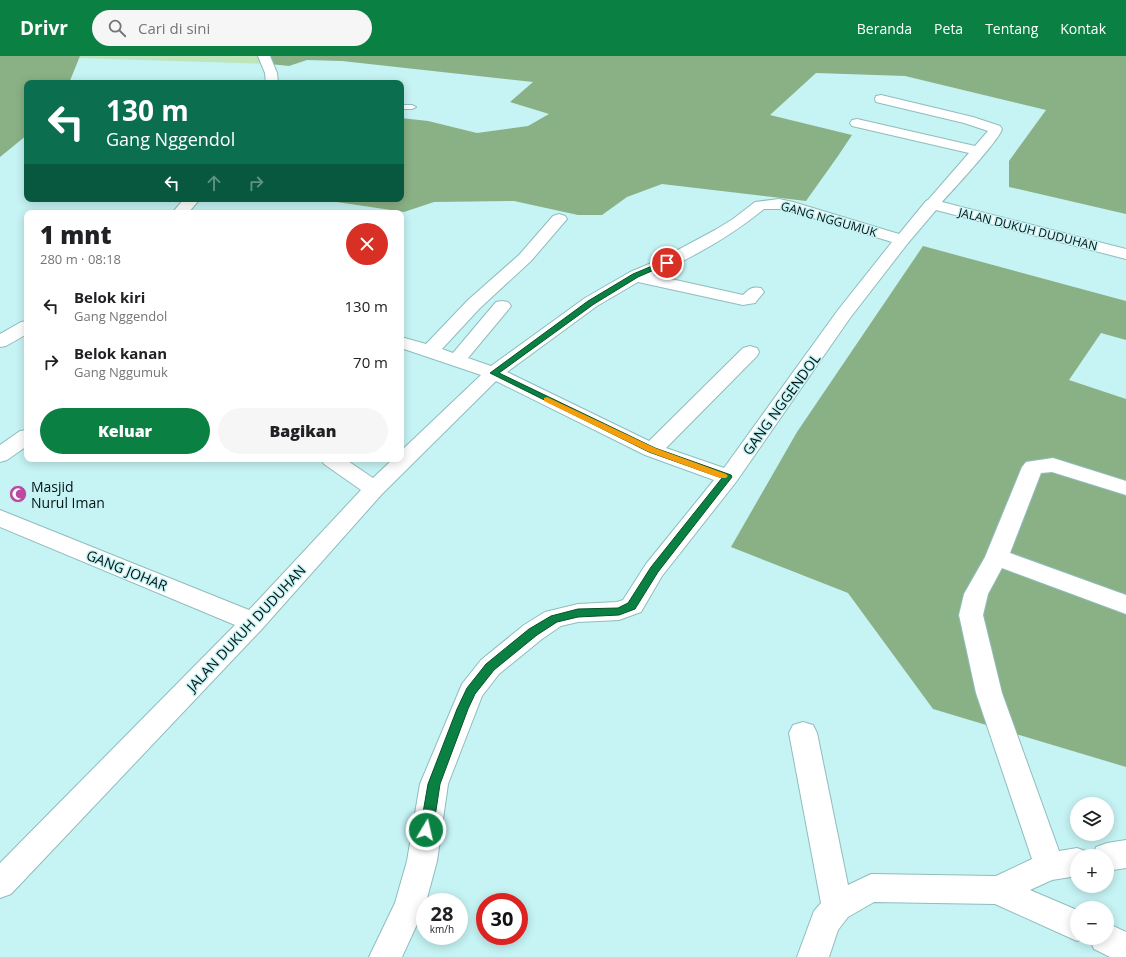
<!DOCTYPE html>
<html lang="id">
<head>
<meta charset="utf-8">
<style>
  :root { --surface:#fff; --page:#f6f6f6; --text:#202124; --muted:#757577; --accent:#0b8043 }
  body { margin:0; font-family:"Open Sans",sans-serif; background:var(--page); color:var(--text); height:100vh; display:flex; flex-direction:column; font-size:15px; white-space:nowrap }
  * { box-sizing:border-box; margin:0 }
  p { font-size:13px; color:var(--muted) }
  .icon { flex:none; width:22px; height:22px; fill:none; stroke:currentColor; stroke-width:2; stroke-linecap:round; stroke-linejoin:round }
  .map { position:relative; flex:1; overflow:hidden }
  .drawer { position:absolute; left:24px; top:154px; width:380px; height:252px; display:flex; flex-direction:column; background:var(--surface); border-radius:8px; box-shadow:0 2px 10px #0003 }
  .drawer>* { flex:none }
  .banner { position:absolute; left:24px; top:24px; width:380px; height:122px; border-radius:8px; box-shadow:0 2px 10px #0003; background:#0b6e4f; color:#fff; overflow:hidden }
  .fabs { position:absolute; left:1070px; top:741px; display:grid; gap:8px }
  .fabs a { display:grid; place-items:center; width:44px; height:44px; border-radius:50%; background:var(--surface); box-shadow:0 2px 10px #0003; font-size:20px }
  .speed { position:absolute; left:416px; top:837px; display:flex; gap:8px; font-size:20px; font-weight:700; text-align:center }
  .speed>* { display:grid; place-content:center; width:52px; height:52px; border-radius:50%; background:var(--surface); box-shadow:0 2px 10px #0003; line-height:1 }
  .speed small { font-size:10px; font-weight:400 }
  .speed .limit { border:6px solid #d22; background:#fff; color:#111 }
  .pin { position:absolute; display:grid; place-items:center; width:34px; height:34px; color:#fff; margin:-17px; border:2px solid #fff; border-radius:50%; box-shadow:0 1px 4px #0007 }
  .me { position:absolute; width:44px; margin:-22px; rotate:9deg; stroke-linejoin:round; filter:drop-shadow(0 0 3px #0008) }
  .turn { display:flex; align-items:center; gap:14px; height:84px; padding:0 16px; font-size:18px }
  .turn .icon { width:52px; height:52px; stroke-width:2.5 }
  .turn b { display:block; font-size:28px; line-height:34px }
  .lanes { display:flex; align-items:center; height:38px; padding:0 16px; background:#0003; justify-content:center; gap:20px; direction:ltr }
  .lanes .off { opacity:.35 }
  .round { display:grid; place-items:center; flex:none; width:42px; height:42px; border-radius:21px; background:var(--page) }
  .overview { display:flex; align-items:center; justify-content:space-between; height:68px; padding:0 16px }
  h1 { font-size:24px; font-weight:800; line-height:30px }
  .primary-button { display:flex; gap:8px; margin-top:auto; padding:8px 16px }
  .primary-button a { flex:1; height:46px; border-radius:24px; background:var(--accent); color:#fff; font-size:16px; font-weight:800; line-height:46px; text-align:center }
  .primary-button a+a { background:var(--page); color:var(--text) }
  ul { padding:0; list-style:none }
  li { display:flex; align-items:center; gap:12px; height:56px; padding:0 16px }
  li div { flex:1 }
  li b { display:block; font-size:15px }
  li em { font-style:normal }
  header { display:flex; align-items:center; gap:24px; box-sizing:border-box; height:56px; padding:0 20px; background:var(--accent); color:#fff }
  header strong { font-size:19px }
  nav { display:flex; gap:22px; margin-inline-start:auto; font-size:14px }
  .search { width:280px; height:36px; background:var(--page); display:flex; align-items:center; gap:10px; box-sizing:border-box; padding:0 14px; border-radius:22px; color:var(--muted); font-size:15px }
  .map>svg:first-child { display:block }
  .green { fill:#bee4ba }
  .forest { fill:#8ab186 }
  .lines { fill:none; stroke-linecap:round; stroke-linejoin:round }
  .lane-casing { stroke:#90bcbd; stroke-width:2 }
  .street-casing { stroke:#90bcbd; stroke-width:2 }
  .lane { fill:#fff; fill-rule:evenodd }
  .street { fill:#fff; fill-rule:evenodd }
  .route { fill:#0b8043; stroke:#07532c }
  .slow { fill:#f59e0b }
  .labels { text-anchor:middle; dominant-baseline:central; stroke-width:3; stroke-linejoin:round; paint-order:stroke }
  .far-street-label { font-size:12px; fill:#031314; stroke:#c6f3f4 }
  .street-label { font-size:14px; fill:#031314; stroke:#c6f3f4 }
  .poi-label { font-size:14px; fill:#031314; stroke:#c6f3f4; text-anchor:start }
</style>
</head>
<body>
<header>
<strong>Drivr</strong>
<div class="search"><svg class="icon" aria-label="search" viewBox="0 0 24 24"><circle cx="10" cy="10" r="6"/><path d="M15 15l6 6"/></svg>Cari di sini</div>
<nav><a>Beranda</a><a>Peta</a><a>Tentang</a><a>Kontak</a></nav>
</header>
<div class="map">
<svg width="1126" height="901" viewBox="0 0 1126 901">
  <rect width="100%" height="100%" fill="#c6f3f4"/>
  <!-- green -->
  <path class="green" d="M80,0H268L270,8L78,2Z"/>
  <!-- forest -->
  <path class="forest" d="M0,0H80L69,27H27V79L0,101Z
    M268,0H1126V158L1009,131V105L1046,54L905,20L816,17L770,59L852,79L838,100L806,145L662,128L627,141L602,159H578L514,145L434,146L404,156L337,146L339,143H401V62L428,65L477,77L528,70L549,58L510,46L533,26L342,5L307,4L289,10L270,8Z
    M923,190L1126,245V284L1101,277L1069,324L1126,343V711L933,653L848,537L731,491L797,376Z"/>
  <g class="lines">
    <defs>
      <path id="lane" d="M401,49H412L416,51L412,53H401Z"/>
      <path id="street" d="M258,0H270L277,17L278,27H266L265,17Z
        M881,39L973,61L1000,70L1002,73C1000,83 953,134 942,146L1126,193V203L936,154L908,187L850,262L736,426L662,520L641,556L619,564L578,566L561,570L542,583L499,618L482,640L448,728L437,805L426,846H425V851L402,901H369L395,847L407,805L420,728L462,628L481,604L524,569L545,556L578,548L617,546L623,544L646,508L714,424L645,399L496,325L382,438L262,573L11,838L0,842V807L235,569L0,471V454L249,554L361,434L324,408L321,403H345L373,422L393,403H401V395L481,319L401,292V281L426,288L468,244L519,199L553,160L559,158L565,160L567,163L531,205L480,252L442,293L453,297L496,246L502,245L508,246L511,250L508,254L468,302L491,310L585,242L630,216L661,203L715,174L733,163L755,146L779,143L793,146L899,178L926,145L928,144L969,97L852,70L850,67L852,64L857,63L975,90L988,75L964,67L876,46L875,43L876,40ZM764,153H779L790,155L892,186L838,254L724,412L666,392L757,300L759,296L757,292L750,290L743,292L649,385L507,316L597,250L638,226L743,249L755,247L764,236L761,232C752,230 749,233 743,239L653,219C692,202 731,180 764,153Z
        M184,143H200L188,157H172Z
        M27,265V278L6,290L0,291V278L21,266Z
        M27,374V390L7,404L0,406V389L20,375Z
        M1053,402L1126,425V439L1052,416L1041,417L1010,497L1126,539V558L1002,512L988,538L983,559L1002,637L1059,795L1077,792L1088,796L1089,800H1077V820L1052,824L1030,834L1077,854V882H1085L1077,885L995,848L874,846L848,861L838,874L829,901H797L814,855L821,847L789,677L793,669L803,666L813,669L817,677L848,829L871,818L996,820L1032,803L976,637L959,559L964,538L985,501L1022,411L1026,406Z
        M1126,784V812L1107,815V800H1093L1096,791L1107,787Z
        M1107,867L1126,876V901H1110L1094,893L1089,882H1107Z"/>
    </defs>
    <!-- lane casing -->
    <use href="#lane" class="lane-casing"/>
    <!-- street casing -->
    <use href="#street" class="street-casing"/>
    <!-- lane -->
    <use href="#lane" class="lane"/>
    <!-- street -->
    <use href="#street" class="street"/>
  </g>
  <!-- route -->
  <path class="route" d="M664,205L670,207L638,221L594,248L499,317L655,392L731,419L732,421L658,516L635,553L619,559L578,561L557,566L537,579L494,614L475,638L468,653L440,728L433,774L431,778L426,780L422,778L420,774L428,728L457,653L467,632L486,608L529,573L551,560L578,553L618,552L628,547L651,511L722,422L649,396L490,317L588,245L633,218Z"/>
  <!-- slow -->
  <path class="slow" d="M547,341L655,392L726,418L728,420L726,422H720L649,396L544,345V342Z"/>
  <!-- icons -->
  <defs>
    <symbol id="mosque-disc" viewBox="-11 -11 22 22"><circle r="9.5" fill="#bc48a1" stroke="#c6f3f4"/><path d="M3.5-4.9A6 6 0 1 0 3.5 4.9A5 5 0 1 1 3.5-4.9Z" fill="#fff"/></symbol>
  </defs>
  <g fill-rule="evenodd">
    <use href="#mosque-disc" x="8" y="428" width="20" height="20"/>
  </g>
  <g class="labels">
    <!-- far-street labels -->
    <g class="far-street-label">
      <text transform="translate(829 163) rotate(16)">GANG NGGUMUK</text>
      <text transform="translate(1028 173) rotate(14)">JALAN DUKUH DUDUHAN</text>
    </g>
    <!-- street labels -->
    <g class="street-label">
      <text transform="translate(781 348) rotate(-54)">GANG NGGENDOL</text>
      <text transform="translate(127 514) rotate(22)">GANG JOHAR</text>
      <text transform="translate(246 572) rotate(-47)">JALAN DUKUH DUDUHAN</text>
    </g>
    <!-- poi labels -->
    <g class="poi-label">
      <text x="31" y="430">Masjid<tspan x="31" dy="16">Nurul Iman</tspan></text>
    </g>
  </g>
</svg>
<div class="fabs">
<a><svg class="icon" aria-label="layers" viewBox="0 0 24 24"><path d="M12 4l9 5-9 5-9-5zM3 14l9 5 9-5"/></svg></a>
<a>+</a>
<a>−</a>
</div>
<div class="speed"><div>28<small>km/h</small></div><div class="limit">30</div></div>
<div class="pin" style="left:667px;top:207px;background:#d93025"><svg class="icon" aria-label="arrive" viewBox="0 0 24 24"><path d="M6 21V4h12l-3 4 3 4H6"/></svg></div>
<svg class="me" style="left:426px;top:774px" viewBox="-20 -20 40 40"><circle r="17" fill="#0b8043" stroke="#fff" stroke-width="3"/><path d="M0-11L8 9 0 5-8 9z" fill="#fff"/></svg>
<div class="banner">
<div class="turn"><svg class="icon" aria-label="left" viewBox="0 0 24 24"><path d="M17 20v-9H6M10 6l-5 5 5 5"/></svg><div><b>130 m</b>Gang Nggendol</div></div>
<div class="lanes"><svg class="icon" aria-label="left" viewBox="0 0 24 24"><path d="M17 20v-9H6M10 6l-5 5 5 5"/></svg><svg class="icon off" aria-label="ahead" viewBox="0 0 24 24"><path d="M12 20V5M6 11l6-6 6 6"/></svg><svg class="icon off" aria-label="right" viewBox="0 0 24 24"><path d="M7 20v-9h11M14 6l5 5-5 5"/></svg></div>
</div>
<section class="drawer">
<div class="overview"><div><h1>1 mnt</h1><p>280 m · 08:18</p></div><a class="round" style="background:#d93025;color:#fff"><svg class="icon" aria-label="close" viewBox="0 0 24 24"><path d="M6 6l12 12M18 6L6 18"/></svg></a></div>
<ul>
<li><svg class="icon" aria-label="left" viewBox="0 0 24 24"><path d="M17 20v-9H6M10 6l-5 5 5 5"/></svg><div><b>Belok kiri</b><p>Gang Nggendol</p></div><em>130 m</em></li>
<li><svg class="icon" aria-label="right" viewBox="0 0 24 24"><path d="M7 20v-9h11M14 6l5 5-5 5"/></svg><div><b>Belok kanan</b><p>Gang Nggumuk</p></div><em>70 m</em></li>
</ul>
<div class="primary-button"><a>Keluar</a><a>Bagikan</a></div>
</section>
</div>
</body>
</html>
